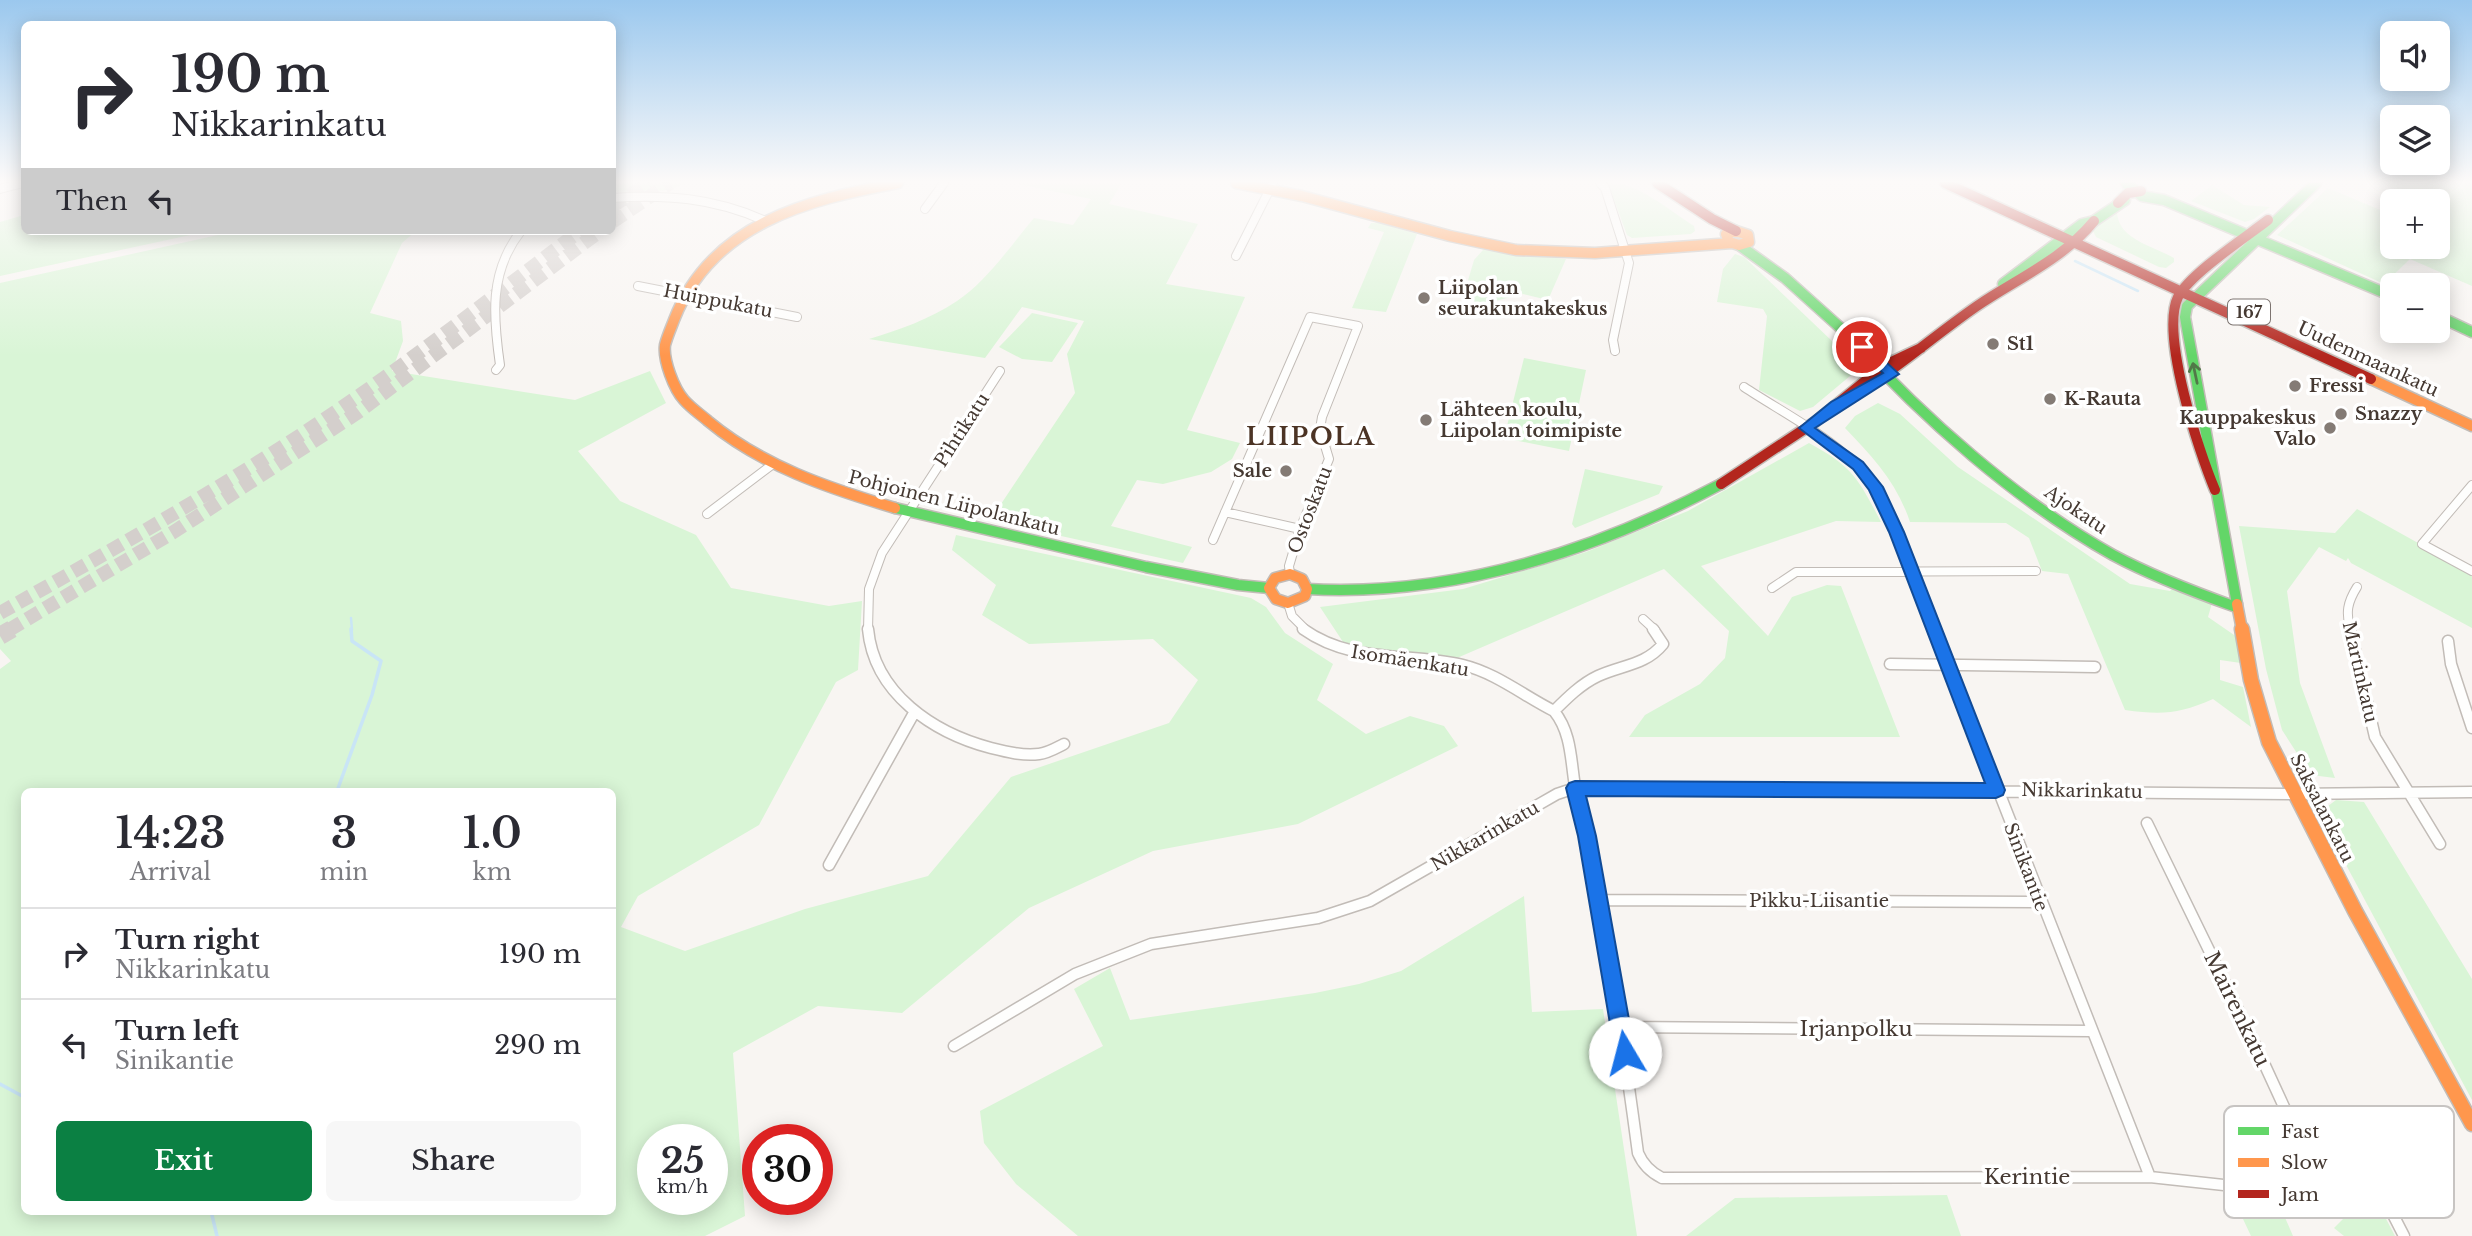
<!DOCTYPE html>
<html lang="en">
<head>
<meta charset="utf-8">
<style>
  :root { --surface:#fff; --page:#f7f7f7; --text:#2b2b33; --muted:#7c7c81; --line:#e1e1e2; --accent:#0b8043 }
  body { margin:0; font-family:"Libre Baskerville",serif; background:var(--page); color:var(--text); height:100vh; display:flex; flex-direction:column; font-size:26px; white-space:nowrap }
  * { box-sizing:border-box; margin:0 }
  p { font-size:23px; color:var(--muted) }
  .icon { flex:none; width:38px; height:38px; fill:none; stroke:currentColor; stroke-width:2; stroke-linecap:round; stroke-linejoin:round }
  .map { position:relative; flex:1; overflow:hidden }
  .panel { position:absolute; left:21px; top:788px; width:595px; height:427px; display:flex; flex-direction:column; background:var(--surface); border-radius:10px; box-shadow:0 4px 18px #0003 }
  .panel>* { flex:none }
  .guide { position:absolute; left:21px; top:21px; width:595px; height:214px; border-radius:10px; box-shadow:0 4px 18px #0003; background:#fff; color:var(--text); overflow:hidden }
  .fabs { position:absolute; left:2380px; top:21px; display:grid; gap:14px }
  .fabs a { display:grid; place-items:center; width:70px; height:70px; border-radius:10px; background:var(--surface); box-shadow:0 4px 18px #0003; font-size:35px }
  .speed { position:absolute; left:637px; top:1124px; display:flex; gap:14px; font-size:35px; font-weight:700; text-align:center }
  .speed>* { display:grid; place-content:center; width:91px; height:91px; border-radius:50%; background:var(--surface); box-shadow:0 4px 18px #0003; line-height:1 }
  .speed small { font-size:18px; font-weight:400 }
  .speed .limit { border:10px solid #d22; background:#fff; color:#111 }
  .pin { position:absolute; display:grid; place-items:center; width:60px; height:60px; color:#fff; margin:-30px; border:4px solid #fff; border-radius:50%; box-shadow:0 2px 7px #0007 }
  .me { position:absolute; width:77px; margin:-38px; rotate:352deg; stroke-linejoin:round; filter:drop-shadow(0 0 5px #0008) }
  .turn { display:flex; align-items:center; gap:24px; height:147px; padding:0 35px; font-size:32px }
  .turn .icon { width:91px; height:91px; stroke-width:2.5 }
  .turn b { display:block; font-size:49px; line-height:60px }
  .then { display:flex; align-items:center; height:66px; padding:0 35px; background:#0003; gap:14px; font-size:26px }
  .eta { display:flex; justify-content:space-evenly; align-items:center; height:119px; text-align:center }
  .eta b { font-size:42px; font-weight:600; line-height:49px }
  .cta { display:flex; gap:14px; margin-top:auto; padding:14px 35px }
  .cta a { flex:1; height:80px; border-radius:10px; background:var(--accent); color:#fff; font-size:28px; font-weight:600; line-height:80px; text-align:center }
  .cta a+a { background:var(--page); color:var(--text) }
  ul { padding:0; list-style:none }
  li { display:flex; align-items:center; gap:21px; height:91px; padding:0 35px; border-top:2px solid var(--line) }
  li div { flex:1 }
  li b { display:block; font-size:26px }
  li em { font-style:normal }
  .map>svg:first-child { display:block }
  .green { fill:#d9f5d6; fill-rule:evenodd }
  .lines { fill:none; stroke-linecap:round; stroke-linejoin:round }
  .stream-far1 { stroke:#c9e5f6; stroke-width:2.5 }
  .stream { stroke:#c9e5f6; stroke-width:3.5 }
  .highway-tunnel-far1 { stroke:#d4cfcc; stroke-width:14; stroke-dasharray:14 7; stroke-linecap:butt }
  .highway-tunnel { stroke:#d4cfcc; stroke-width:18; stroke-dasharray:18 10; stroke-linecap:butt }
  .street-far1-casing { stroke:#c2bcb7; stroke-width:10 }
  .street-casing { stroke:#c2bcb7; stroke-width:13 }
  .fast-casing { stroke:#c2bcb7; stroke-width:13 }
  .slow-far1-casing { stroke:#c2bcb7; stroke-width:13 }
  .slow-casing { stroke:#c2bcb7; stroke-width:17 }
  .jam-casing { stroke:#c2bcb7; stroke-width:13 }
  .street-far1 { stroke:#fefefd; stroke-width:8 }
  .street { stroke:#fefefd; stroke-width:10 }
  .fast { stroke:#63d668; stroke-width:10 }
  .slow-far1 { stroke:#ff974d; stroke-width:10 }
  .slow { stroke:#ff974d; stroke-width:14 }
  .jam { stroke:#b3261e; stroke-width:10 }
  .oneway { stroke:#517848 }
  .route { fill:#1a73e8; stroke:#114b97; stroke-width:2 }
  .poi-dot { fill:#847b75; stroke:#fff; stroke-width:2.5 }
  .labels { text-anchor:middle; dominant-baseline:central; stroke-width:7; stroke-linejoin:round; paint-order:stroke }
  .shield { fill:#fff; stroke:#7d7470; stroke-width:2 }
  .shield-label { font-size:16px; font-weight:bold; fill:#453932 }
  .poi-label { font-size:18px; font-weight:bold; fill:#453932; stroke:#fff; text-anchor:start }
  .street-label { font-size:18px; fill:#453932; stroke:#fff }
  .near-street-label { font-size:21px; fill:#453932; stroke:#fff }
  .district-label { font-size:24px; font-weight:bold; letter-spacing:2px; fill:#4c3425; stroke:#fff }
  .key { fill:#fff; stroke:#c7c4c2; stroke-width:2 }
  .key-label { font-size:19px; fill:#453932 }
</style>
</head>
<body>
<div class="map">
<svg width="2472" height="1236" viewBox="0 0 2472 1236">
  <rect width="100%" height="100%" fill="#f8f5f2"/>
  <!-- green -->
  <path class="green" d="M613,183H685C666,196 635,190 613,192Z
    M1013,183H1122L1109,204L1198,224L1166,284L1245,297L1187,430L1240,443L1232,459L1211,472L1163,484L1137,480L1111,526L1192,547L1183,563L985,519L997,510L1075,393L1067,354L1084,321L1022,307L985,358L869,339C899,330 930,319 957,301C987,281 1011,245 1034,218L1073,225L1091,199Z
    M1611,183C1639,183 1670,211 1694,226L1695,231L1691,234L1632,238L1627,235L1609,186Z
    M2381,183H2472V286L2410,259L2384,284L2277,235L2328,188L2392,215V247H2438V201H2412L2415,197Z
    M2212,185L2244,205L2270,207L2254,219L2245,222L2191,201Z
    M2117,211C2117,239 2153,246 2174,258V262L2166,268L2159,267L2096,237L2092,229Z
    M24,215V231H209L0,276V222Z
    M1371,223H1379L1417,234L1386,312L1352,308L1384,232L1368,228Z
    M236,231H416L402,243L370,313L401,321L403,341L392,371L575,400L650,371L666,403L578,451L620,501L696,535L731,588L829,606L862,601L858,670L836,682L759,825L638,896L621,927L685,951L805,909L928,876L1011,777L1169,723L1198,680L1153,639L1029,644L982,615L996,585L952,550L956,535L1251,598L1266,607L1285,633L1333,664L1317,700L1366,734L1410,716L1444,726L1458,746L1298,824L1153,851L1029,908L902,1013L818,1006L733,1053L745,1216L705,1236H0V669L11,661L0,649V283ZM24,791H612V1211H24ZM653,1139H712V1199H653Z
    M1483,250L1566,259L1548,300L1523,294L1479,305L1462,301L1474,260Z
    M1735,254L1744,257L1854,362L1856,371L1813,407L1800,411L1759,390L1767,316L1763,309L1717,302L1723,269Z
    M1032,313L1078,323L1052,362L1022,359L999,347Z
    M1524,358L1586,370L1569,451L1504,438Z
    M1878,403L1900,414L1958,467L2130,584L2170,591L2173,588L2212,603L2208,617L2237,637L2241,663L2220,660V680L2243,687L2251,727L2213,699C2179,714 2162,715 2125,710L2068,574L2042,571L2029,538L2006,523L1910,522C1897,483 1873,457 1845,428L1855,416Z
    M1809,443C1853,467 1858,478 1881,522L1836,521L1701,566L1768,636L1792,597L1827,585L1841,586L1900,737H1629L1645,715L1700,684L1725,658L1729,631L1664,569L1450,661L1345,645L1320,607L1463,589L1586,552L1688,511Z
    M1585,469L1663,486L1659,494L1575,528L1572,524Z
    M2357,509L2472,573V628L2351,563L2348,558L2346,561L2319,547L2287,591L2300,683L2335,778L2311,775L2282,730L2266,669L2239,526L2335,533Z
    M2336,800L2364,802L2472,979V1100L2322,820L2320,812Z
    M1524,896L1532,1012L1603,1009L1637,1236H1078L1016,1184L984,1143L980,1111L1103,1046L1074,989L1110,968L1130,1020L1315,993L1359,984L1401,971Z
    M1947,1195L1961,1236H1686L1735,1198Z
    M2235,1202L2280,1206L2293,1236H2251Z
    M2352,1210L2384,1215L2395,1236H2344L2334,1228Z"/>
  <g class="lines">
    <!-- stream-far1 -->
    <path class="stream-far1" d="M2075,261L2138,291
      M351,618L352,630"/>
    <!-- stream -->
    <path class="stream" d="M337,791L372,695L381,661L352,641L351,629
      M0,1084L24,1097
      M69,1211H106
      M211,1211L217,1236"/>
    <!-- highway-tunnel-far1 -->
    <path class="highway-tunnel-far1" d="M612,206L649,183
      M612,222L670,183
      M0,613C123,544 247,474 363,393C437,341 508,285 580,231
      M9,630L172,533L357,413L600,231"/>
    <!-- highway-tunnel -->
    <path class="highway-tunnel" d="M0,636L12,629"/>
    <defs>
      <path id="street-far1" d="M1600,183L1605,188L1629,263L1613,340L1615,351
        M0,189L23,183
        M612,198C665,194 714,198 763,220
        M925,209L944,183
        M1236,256L1273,183
        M638,286L797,317
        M496,370L500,365C493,316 489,272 521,231
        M1744,387C1777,409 1827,435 1854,463C1897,507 1914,575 1936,630
        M2472,485L2422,544L2472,571
        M1225,512L1300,529
        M707,514L773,464
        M1213,540L1310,317L1358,326L1322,417L1320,429L1329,459L1300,529L1289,566L1290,574
        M1772,588L1796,572L2036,571
        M1288,603L1292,616L1306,630
        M1643,619L1655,630
        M868,630L869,589L882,553L1000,371
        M2350,630C2346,612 2347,603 2357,587"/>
      <path id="street" d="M868,629C874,694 934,733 991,748C1007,752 1023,756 1039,754C1048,753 1056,748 1064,744
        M1303,629C1352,664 1408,652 1463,665C1496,673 1524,696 1554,711C1574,736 1570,767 1577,797C1604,914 1622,1033 1638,1153C1643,1165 1650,1172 1662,1178L2150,1177L2325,1196L2385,1199L2404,1236
        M1935,629L2150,1177
        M2350,629L2375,737L2440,844
        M2448,641L2451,664L2472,728
        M1890,664L2095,667
        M1554,711C1567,698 1581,684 1598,676C1622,665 1646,665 1663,644L1653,629
        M2147,823L2262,1059L2325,1196
        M829,865L914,713
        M1598,900L2040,902
        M1622,1027L2090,1031
        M954,1046L1075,974L1151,944L1318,918L1370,901L1557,794L1575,788L2293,794L2472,792"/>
      <path id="fast" d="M2126,183L2142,196L2164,200L2392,296
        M1739,245L1785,278L1854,340
        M2003,284L2082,224L2094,221L2125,200
        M2438,316L2472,332
        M1850,337C1923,418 2017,501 2113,555C2152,576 2194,592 2236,607
        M895,508L1146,567L1238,585L1269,588
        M1307,589C1453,597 1593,552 1721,484
        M2237,604L2185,317L2187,306L2316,183"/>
      <path id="slow-far1" d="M1236,183L1302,196L1450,236L1516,250L1595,253L1732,243
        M1736,231L1748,235L1749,242L1739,245L1729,242L1726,234Z
        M2371,379L2472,426
        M895,508C828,488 762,466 708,421C700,414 691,408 684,400C674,389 663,360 665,345C667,337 671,328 674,320C711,224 806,200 898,183
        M1290,574L1302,579L1307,589L1305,596L1288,603L1276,599L1269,588L1275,578Z
        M2237,604L2242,630"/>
      <path id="slow" d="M2242,629L2251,680L2269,742L2355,911L2472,1124"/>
      <path id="jam" d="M1657,183L1712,219L1736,231
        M1945,183L2371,379
        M2118,203L2128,193L2141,191
        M1855,395C1898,368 1935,335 1977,306C2018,278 2062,260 2094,221
        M1721,484L1815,422L1885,365L1921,348
        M2215,490C2199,452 2160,334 2178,297C2190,274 2246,237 2268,220"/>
    </defs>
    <!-- street-far1 casing -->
    <use href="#street-far1" class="street-far1-casing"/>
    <!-- street casing -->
    <use href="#street" class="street-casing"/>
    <!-- fast casing -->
    <use href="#fast" class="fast-casing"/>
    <!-- slow-far1 casing -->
    <use href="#slow-far1" class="slow-far1-casing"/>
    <!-- slow casing -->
    <use href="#slow" class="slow-casing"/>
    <!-- jam casing -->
    <use href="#jam" class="jam-casing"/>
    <!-- street-far1 -->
    <use href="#street-far1" class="street-far1"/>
    <!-- street -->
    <use href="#street" class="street"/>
    <!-- fast -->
    <use href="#fast" class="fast"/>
    <!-- slow-far1 -->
    <use href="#slow-far1" class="slow-far1"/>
    <!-- slow -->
    <use href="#slow" class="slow"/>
    <!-- jam -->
    <use href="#jam" class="jam"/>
  </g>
  <!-- one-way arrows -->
  <defs><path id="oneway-shaft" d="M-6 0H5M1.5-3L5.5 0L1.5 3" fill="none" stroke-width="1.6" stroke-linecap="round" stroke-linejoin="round" transform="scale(1.75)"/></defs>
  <use class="oneway" href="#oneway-shaft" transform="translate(2195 373) rotate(-102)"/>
  <!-- sky -->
  <linearGradient id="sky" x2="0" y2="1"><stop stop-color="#9bc8ee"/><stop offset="0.51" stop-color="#fcfaf9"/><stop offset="1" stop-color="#fcfaf9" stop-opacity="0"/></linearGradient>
  <rect width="2472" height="356" fill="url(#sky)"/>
  <!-- route -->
  <path class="route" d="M1862,342L1867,344L1899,374L1815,428L1863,462L1883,487L1904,532L2005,790L2003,795L1996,798L1586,796L1596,836L1635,1053L1632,1060L1625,1062L1618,1060L1615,1053L1578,836L1566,788L1569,783L1575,781L1985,783L1889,532L1869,490L1853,469L1799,428L1831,402L1883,373L1857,350V344Z"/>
  <!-- markers -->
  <g class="poi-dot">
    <circle cx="1424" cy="298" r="7"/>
    <circle cx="1993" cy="344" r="7"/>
    <circle cx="2295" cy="386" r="7"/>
    <circle cx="2050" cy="399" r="7"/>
    <circle cx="2341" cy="414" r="7"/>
    <circle cx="1426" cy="420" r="7"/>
    <circle cx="2330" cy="428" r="7"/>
    <circle cx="1286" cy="471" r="7"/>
  </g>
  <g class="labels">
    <!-- shield labels -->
    <rect class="shield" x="2228" y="299.5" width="42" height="25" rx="5"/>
    <g class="shield-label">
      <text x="2249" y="312">167</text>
    </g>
    <!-- poi labels -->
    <g class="poi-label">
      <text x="1438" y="288">Liipolan<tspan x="1438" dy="21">seurakuntakeskus</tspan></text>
      <text x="2007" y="344">St1</text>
      <text x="2309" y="386">Fressi</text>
      <text x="2064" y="399">K-Rauta</text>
      <text x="1440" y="410">Lähteen koulu,<tspan x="1440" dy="21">Liipolan toimipiste</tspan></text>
      <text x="2355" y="414">Snazzy</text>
      <text x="2316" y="418" text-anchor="end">Kauppakeskus<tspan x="2316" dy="21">Valo</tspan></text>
      <text x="1272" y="471" text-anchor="end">Sale</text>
    </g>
    <!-- street labels -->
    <g class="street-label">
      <text transform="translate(718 301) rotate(11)">Huippukatu</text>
      <text transform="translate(2368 359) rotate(25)">Uudenmaankatu</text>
      <text transform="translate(962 430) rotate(-57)">Pihtikatu</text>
      <text transform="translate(954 503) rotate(14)">Pohjoinen Liipolankatu</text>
      <text transform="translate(1310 510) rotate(-69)">Ostoskatu</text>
      <text transform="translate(2076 510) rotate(34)">Ajokatu</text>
      <text transform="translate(1410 661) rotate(9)">Isomäenkatu</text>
      <text transform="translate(2360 672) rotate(77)">Martinkatu</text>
      <text transform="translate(2082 791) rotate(1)">Nikkarinkatu</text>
      <text transform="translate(2322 808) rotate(63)">Saksalankatu</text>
      <text transform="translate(1485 836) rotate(-30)">Nikkarinkatu</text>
      <text transform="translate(2026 867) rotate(69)">Sinikantie</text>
      <text x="1819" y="901">Pikku-Liisantie</text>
    </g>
    <!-- near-street labels -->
    <g class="near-street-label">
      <text transform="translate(2237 1009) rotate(64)">Mairenkatu</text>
      <text x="1856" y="1029">Irjanpolku</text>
      <text x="2027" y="1177">Kerintie</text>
    </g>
    <!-- district labels -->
    <g class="district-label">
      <text x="1311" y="436">LIIPOLA</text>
    </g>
  </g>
  <!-- legend -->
  <rect x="2224" y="1106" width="230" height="112" rx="10" class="key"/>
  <rect x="2238" y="1127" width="31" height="8" fill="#63d668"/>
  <rect x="2238" y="1158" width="31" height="9" fill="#ff974d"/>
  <rect x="2238" y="1190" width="31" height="8" fill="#b3261e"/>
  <g class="key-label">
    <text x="2281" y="1138">Fast</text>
    <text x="2281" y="1169">Slow</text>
    <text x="2281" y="1201">Jam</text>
  </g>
</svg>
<div class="fabs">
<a><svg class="icon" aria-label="sound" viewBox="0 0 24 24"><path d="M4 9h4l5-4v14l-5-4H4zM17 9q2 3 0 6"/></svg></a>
<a><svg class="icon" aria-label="layers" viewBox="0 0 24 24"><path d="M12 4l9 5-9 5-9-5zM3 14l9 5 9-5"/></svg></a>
<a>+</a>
<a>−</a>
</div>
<div class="speed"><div>25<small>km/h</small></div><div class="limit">30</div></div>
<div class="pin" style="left:1862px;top:347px;background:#d93025"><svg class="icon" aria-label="arrive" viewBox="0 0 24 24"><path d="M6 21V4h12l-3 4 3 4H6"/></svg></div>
<svg class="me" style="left:1625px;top:1053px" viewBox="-20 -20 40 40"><circle r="19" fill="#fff"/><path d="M0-13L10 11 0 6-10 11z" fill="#1a73e8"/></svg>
<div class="guide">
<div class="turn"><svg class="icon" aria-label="right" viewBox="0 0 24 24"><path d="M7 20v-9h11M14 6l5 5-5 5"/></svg><div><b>190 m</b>Nikkarinkatu</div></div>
<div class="then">Then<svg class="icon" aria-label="left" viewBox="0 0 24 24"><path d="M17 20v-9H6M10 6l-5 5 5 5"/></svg></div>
</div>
<section class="panel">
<div class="eta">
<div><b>14:23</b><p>Arrival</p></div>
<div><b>3</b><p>min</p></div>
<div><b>1.0</b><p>km</p></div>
</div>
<ul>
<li><svg class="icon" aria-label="right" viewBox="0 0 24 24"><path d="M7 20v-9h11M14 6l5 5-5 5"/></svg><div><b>Turn right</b><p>Nikkarinkatu</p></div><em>190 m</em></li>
<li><svg class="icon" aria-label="left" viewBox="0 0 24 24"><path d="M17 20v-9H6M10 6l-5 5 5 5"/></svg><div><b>Turn left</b><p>Sinikantie</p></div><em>290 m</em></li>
</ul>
<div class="cta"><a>Exit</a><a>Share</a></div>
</section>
</div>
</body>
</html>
